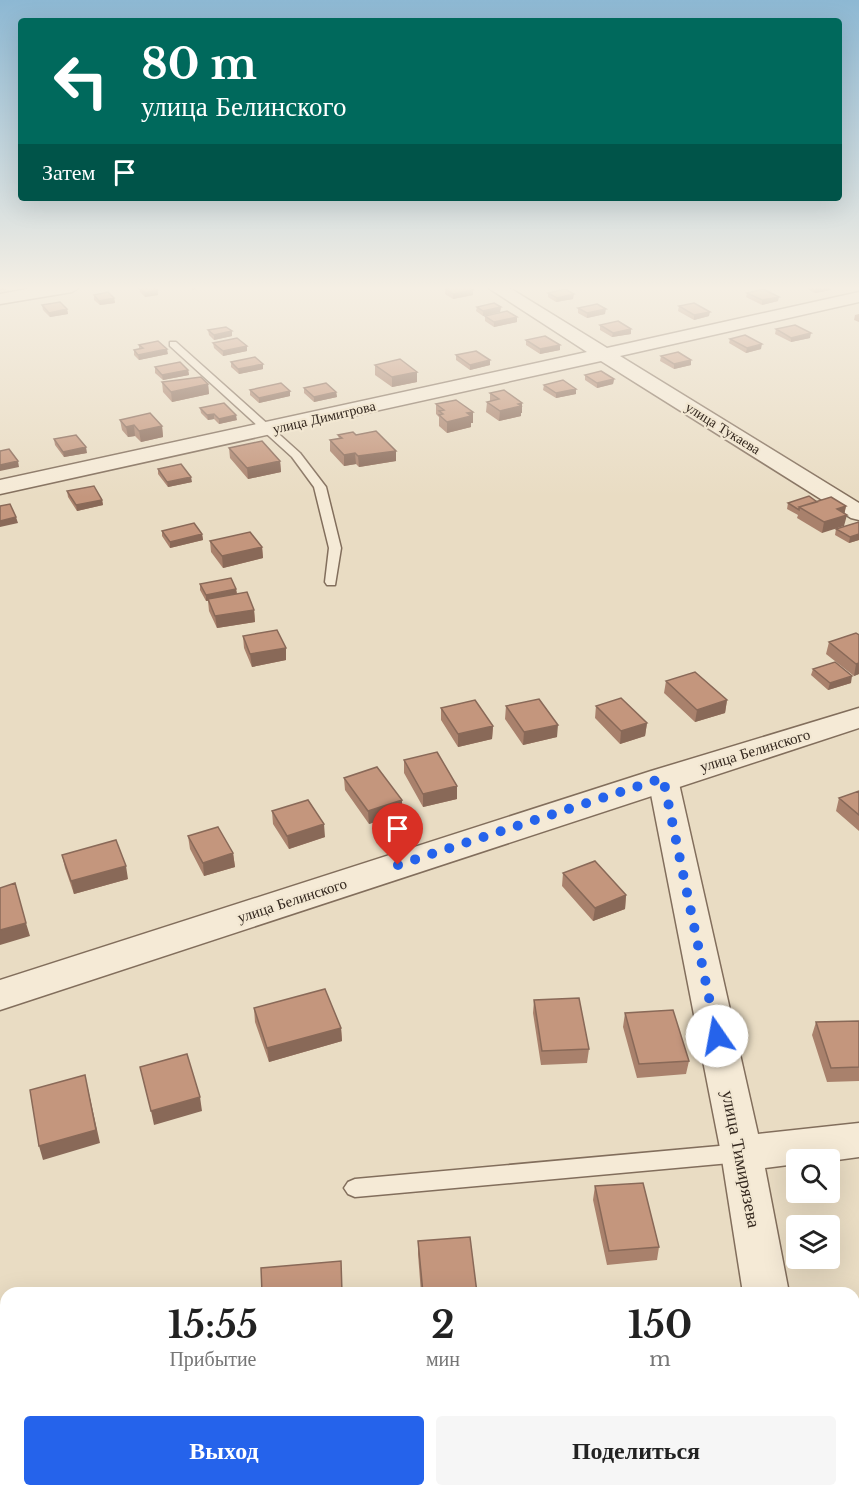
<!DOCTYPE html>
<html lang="ru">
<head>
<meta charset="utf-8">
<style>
  :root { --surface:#fff; --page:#f6f6f6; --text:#222; --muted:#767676; --accent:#2563eb }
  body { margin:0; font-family:"Libre Baskerville",serif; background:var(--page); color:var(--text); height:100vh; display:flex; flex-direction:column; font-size:22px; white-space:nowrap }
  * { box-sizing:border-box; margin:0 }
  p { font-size:20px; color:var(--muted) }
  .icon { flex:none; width:33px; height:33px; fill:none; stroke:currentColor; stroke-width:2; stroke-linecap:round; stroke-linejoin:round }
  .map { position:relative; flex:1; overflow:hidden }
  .details { position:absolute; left:0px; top:1287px; width:860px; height:210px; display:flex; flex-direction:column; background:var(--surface); border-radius:18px 18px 0 0; box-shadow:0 6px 24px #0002 }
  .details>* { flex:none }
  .guide { position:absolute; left:18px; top:18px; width:824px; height:183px; border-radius:6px; box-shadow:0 6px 24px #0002; background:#00695c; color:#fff; overflow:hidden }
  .buttons { position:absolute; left:786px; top:1149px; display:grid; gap:12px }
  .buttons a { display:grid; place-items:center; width:54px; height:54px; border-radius:6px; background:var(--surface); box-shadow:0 6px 24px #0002; font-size:30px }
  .pin { position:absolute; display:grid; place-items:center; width:51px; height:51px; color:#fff; margin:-62px -26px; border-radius:50% 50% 50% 0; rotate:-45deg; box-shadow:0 0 6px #0007 }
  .pin .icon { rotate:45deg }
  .me { position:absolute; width:66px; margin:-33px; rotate:348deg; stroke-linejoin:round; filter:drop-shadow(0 0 4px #0008) }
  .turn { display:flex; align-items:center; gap:21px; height:126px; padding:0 24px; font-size:27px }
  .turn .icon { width:78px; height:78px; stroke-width:2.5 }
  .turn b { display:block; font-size:42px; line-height:51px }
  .then { display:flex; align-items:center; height:57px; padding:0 24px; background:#0003; gap:12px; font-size:22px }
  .eta { display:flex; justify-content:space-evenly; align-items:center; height:102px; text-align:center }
  .eta b { font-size:36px; font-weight:700; line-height:42px }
  .action { display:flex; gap:12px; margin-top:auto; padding:12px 24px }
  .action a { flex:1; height:69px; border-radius:6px; background:var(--accent); color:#fff; font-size:24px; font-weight:700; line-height:69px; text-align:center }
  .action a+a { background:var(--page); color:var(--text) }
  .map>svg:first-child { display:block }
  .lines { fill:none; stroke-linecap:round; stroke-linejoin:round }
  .service-casing { stroke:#826e5c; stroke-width:3 }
  .minor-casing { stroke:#826e5c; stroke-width:3 }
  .tertiary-casing { stroke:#826e5c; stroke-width:3 }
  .service { fill:#f5ead6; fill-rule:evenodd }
  .minor { fill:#f5ead6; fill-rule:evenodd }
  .tertiary { fill:#f5ead6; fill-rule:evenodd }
  .wall { fill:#a9816c }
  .shaded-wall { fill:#896958 }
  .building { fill:#c4967d; stroke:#896958; stroke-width:1.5 }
  .route { stroke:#2563eb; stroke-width:10; stroke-dasharray:0 18 }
  .labels { text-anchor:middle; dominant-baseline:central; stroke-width:4.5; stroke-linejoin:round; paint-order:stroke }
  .far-street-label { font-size:14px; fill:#33271e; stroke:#f2e7d2 }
  .street-label { font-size:15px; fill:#33271e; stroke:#f2e7d2 }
  .near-street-label { font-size:18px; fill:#33271e; stroke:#f2e7d2 }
</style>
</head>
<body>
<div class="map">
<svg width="859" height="1497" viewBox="0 0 859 1497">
  <rect width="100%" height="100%" fill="#e9dcc3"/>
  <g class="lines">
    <defs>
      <path id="service" d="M170,342H176L300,453L326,487L341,548L335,585H327L325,582L329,548L314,487L292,457L170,346Z
        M741,1144L748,1147L751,1153L748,1159L741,1162L355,1197L348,1194L344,1188L348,1182L355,1179Z"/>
      <path id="minor" d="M38,287H80L72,292L0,304V294Z
        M487,287H508L607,348L859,292V302L620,356L859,503V520L851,518L601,361L0,494V480L587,352Z
        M663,769L674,772L678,779L758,1134L859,1123V1157L830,1161L796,1160V1164L765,1168L789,1293H743L721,1153L648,779L652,772Z
        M775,1491H825L826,1497H776Z"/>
      <path id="tertiary" d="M859,708V728L0,1010V980L651,771Z"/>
    </defs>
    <!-- service casing -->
    <use href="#service" class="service-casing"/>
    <!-- minor casing -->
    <use href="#minor" class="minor-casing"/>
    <!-- tertiary casing -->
    <use href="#tertiary" class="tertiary-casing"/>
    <!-- service -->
    <use href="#service" class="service"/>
    <!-- minor -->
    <use href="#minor" class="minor"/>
    <!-- tertiary -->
    <use href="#tertiary" class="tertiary"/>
  </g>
  <!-- wall -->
  <path class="wall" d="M0,287H7L6,290H0Z
    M803,287H831V290L815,293Z
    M139,288L158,290V295L145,297L140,292Z
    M445,289L473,290V295L453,299L445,294Z
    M548,293L573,299L556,302L548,297Z
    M747,293L778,301L762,305L746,297Z
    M94,295L114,298L115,303L100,305L94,300Z
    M42,305L67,309L68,314L50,317L43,310Z
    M679,306L709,316L694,320L678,311Z
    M477,307H501L500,312L483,316L476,311Z
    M578,308L605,314L587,318L578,313Z
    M859,314V322L854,320L855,315Z
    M485,316L517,317V322L494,327L485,321Z
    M600,325L631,329V334L612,337L600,330Z
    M776,329L810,338L791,342L775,334Z
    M208,330L232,336L214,340L209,335Z
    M730,339L761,349L746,353L729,343Z
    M526,340L560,350L540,354L526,345Z
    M213,343L247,351L223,356L214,348Z
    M139,345L168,354L139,360L134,355V350L139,349Z
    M456,355L490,365L470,370L456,360Z
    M661,356L691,365L674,369L660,361Z
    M231,362L263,364V369L239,374L231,367Z
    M375,365L417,372V382L392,387L375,375Z
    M155,367L188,370L189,375L163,380L155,373Z
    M585,375L614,379L613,384L597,388L585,380Z
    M162,382L208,384L209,394L172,402L163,392Z
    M544,385L576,394L556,398L543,390Z
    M304,388L336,392L337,397L314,402L304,393Z
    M250,390L290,396L259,403L250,395Z
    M490,393L522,413H521V416L499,421L486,412L487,402L490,401Z
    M436,404L473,423H471V427L447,433L439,426V417L436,414Z
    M200,408L237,420L219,424L214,419L208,420L201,413Z
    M120,420L162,426L163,437L141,442L135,436L128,437L122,430Z
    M338,435H356L396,451V461L359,467L356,464L344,466L330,451V440L339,439Z
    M54,439L87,453L64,457L55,445Z
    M229,448L280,461L281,472L248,479L230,458Z
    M158,469L192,482L168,487L158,474Z
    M67,491L102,500L103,505L77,511L68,497Z
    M817,502L846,506L844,514L822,533L797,518L798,515L787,509L788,503Z
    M859,522V540L849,543L835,535L836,529Z
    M162,531L202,534L203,540L170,548L162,536Z
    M210,541L262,547L263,558L223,568L211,552Z
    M200,584L236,589L237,594L254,610L255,622L217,628L209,611L208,601H206L200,590Z
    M856,633L859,674L854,676L826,654L829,642Z
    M243,636L286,648V660L252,667L244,648Z
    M813,669L851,683L828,690L811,675Z
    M666,681L727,700L725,713L695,722L664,693Z
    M506,706L557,737L523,745L505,719Z
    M596,706L647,723L645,736L620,744L595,718Z
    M441,708L493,726L492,739L458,747L441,720Z
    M404,760L457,786V799L423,807L404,773Z
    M344,778L402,800V813L369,824L345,790Z
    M859,791V831L836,811L839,798Z
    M272,811L325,837L289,849L273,824Z
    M188,836L233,853L235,867L204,876L190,849Z
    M62,855L128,879L74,894L65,868Z
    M563,873L626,895L625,909L593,921L562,886Z
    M534,1000L589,1049L587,1063L541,1065L533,1013Z
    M254,1008L341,1028L342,1041L269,1062L255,1022Z
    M625,1013L689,1061L686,1074L637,1078L623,1027Z
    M859,1021V1081L827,1082L812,1035L816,1022Z
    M595,1186L659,1247L657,1260L607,1265L593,1200Z
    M418,1241L477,1293H421L418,1254Z"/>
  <!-- shaded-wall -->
  <path class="shaded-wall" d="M192,287H207L192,290Z
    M820,287H831V290L815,293L816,288Z
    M158,290V295L145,297V293Z
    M473,290V295L453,299V294Z
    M574,294L573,299L556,302L557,298Z
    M779,297L778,301L762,305V300Z
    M114,298L115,303L100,305L99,301Z
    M501,307L500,312L483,316V311Z
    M67,309L68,314L50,317L49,313Z
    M606,309L605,314L587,318V313Z
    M710,312L709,316L694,320V315Z
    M517,317V322L494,327V322Z
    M631,329V334L612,337L613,333Z
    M232,331V336L214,340V335Z
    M811,333L810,338L791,342V338Z
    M762,344L761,349L746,353L747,348Z
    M560,345V350L540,354V349Z
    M247,346V351L223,356V351Z
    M167,349L168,354L139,360L138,355Z
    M490,360V365L470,370V365Z
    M691,360V365L674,369V364Z
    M263,364V369L239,374L238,369Z
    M188,370L189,375L163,380L162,375Z
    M417,372V382L392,387V377Z
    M614,379L613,384L597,388V383Z
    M208,384L209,394L172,402L171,392Z
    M576,389V394L556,398V393Z
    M290,391V396L259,403V398Z
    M336,392L337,397L314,402V397Z
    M522,403V413H521V416L499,421L500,411Z
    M473,412V423H471V427L447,433V422L467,413Z
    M214,414V419L208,420L207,415Z
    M236,415L237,420L219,424V419Z
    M134,425L135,436L128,437L126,427Z
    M162,426L163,437L141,442L139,431Z
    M86,447L87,453L64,457L63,452Z
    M396,451V461L359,467L358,456Z
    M355,453L356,464L344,466V455Z
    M18,461L19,467L0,471V465Z
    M280,461L281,472L248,479L247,468Z
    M191,477L192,482L168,487L167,482Z
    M102,500L103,505L77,511L76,505Z
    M846,506L844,516L847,515L844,526L822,533L824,522L837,509Z
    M16,517L18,523L0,527V521Z
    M202,534L203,540L170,548V542Z
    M859,534V540L849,543L850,537Z
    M262,547L263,558L223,568L222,556Z
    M236,589L237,595L206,601V595Z
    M254,610L255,622L217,628L215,616Z
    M286,648V660L252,667L250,654Z
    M859,663V674L854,676L856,664Z
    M852,676L851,683L828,690L830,683Z
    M727,700L725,713L695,722L697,710Z
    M647,723L645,736L620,744L621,731Z
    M558,725L557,737L523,745L524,732Z
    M493,726L492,739L458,747V734Z
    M457,786V799L423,807V794Z
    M402,800V813L369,824L368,811Z
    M324,824L325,837L289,849L287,836Z
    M233,853L235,867L204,876L203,863Z
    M126,866L128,879L74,894L71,881Z
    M626,895L625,909L593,921L595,908Z
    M26,923L30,936L0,945V930Z
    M341,1028L342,1041L269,1062L267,1048Z
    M88,1089L100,1143L43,1160L39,1146Z
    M200,1097L202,1111L154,1125L151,1111Z"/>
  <!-- building -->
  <path class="building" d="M154,287L158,290L145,293L139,288Z
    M454,287H469L473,290L453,294L445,289Z
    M565,289L574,294L557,298L548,293Z
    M763,289L779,297L762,300L747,293Z
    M108,292L114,298L99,301L94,295Z
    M60,302L67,309L49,313L42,305Z
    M494,303L501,307L483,311L477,307Z
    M694,303L710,312L694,315L679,306Z
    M597,304L606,309L587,313L578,308Z
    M507,311L517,317L494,322L485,316Z
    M618,321L631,329L613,333L600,325Z
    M795,325L811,333L791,338L776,329Z
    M226,327L232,331L214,335L208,330Z
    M745,335L762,344L747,348L730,339Z
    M545,336L560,345L540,349L526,340Z
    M237,338L247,346L223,351L213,343Z
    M158,341L167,349L138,355L134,350L143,348L139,345Z
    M476,351L490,360L470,365L456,355Z
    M678,352L691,360L674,364L661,356Z
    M255,357L263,364L238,369L231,362Z
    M400,359L417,372L392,377L375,365Z
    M180,362L188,370L162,375L155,367Z
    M601,371L614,379L597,383L585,375Z
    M201,377L208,384L171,392L162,382Z
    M563,380L576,389L556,393L544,385Z
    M281,383L290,391L259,398L250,390Z
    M326,383L336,392L314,397L304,388Z
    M504,390L522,403L518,404L521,406L500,411L487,402L499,399L490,393Z
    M456,400L473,412L467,413L471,416L447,422L439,415L443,414L439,411L444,410L436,404Z
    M224,403L236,415L219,419L214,414L207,415L200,408Z
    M150,413L162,426L139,431L134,425L126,427L120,420Z
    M376,431L396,451L358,456L355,453L344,455L330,440L342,438L338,435L353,432L356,435Z
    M76,435L86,447L63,452L54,439Z
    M262,441L280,461L247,468L229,448Z
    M9,449L18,461L0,465V451Z
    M181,464L191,477L167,482L158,469Z
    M94,486L102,500L76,505L67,491Z
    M809,496L817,502L799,507V510L788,503Z
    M831,497L846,506L837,509L847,515L824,522L799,507Z
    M10,504L16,517L0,521V506Z
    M859,522V534L850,537L836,529Z
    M194,523L202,534L170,542L162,531Z
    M250,532L262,547L222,556L210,541Z
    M231,578L236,589L206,595L200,584Z
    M247,592L254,610L215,616L208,599Z
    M277,630L286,648L250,654L243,636Z
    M856,633L859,635V663L856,664L829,642Z
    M835,662L852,676L830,683L813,669Z
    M695,672L727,700L697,710L666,681Z
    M621,698L647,723L621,731L596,706Z
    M539,699L558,725L524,732L506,706Z
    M475,700L493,726L458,734L441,708Z
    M437,752L457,786L423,794L404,760Z
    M377,767L402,800L368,811L344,778Z
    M859,791V815L839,798Z
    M308,800L324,824L287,836L272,811Z
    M218,827L233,853L203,863L188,836Z
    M116,840L126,866L71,881L62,855Z
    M595,861L626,895L595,908L563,873Z
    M15,883L26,923L0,930V888Z
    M325,989L341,1028L267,1048L254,1008Z
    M579,998L589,1049L542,1051L534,1000Z
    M673,1010L689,1061L639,1064L625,1013Z
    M859,1021V1067L831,1068L816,1022Z
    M187,1054L200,1097L151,1111L140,1067Z
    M85,1075L96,1130L39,1146L30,1090Z
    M643,1183L659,1247L609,1251L595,1186Z
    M470,1237L477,1293H423L418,1241Z
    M341,1261L342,1293H262L261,1268Z"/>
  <!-- sky -->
  <linearGradient id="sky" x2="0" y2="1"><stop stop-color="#8db8d3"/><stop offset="0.58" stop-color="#f5efe4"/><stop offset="1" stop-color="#f5efe4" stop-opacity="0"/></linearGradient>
  <rect width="859" height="497" fill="url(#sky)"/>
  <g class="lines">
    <!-- route -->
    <path class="route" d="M398,865L663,778L717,1036"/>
  </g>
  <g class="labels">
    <!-- far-street labels -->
    <g class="far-street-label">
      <text transform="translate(324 417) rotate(-13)">улица Димитрова</text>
      <text transform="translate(723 428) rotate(32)">улица Тукаева</text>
    </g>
    <!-- street labels -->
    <g class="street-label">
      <text transform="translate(755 750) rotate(-17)">улица Белинского</text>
      <text transform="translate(292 900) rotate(-18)">улица Белинского</text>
    </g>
    <!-- near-street labels -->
    <g class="near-street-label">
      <text transform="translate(741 1159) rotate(79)">улица Тимирязева</text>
    </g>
  </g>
</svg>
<div class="buttons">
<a><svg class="icon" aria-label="search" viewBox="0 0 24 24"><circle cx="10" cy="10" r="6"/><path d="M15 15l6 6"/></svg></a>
<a><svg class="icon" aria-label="layers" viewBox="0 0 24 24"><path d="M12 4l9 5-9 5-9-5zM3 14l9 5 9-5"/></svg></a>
</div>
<div class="pin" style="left:398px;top:865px;background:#d93025"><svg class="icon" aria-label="arrive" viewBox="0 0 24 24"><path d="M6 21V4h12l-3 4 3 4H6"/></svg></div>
<svg class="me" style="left:717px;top:1036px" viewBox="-20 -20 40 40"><circle r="19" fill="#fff"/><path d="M0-13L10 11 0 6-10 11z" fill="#2563eb"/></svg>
<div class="guide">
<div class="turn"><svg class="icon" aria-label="left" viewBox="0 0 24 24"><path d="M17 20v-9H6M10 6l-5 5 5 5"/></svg><div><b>80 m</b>улица Белинского</div></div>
<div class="then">Затем<svg class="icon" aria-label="arrive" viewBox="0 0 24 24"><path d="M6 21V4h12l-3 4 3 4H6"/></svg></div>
</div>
<section class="details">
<div class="eta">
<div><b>15:55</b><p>Прибытие</p></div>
<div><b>2</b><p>мин</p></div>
<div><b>150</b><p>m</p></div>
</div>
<div class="action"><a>Выход</a><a>Поделиться</a></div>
</section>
</div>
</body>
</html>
